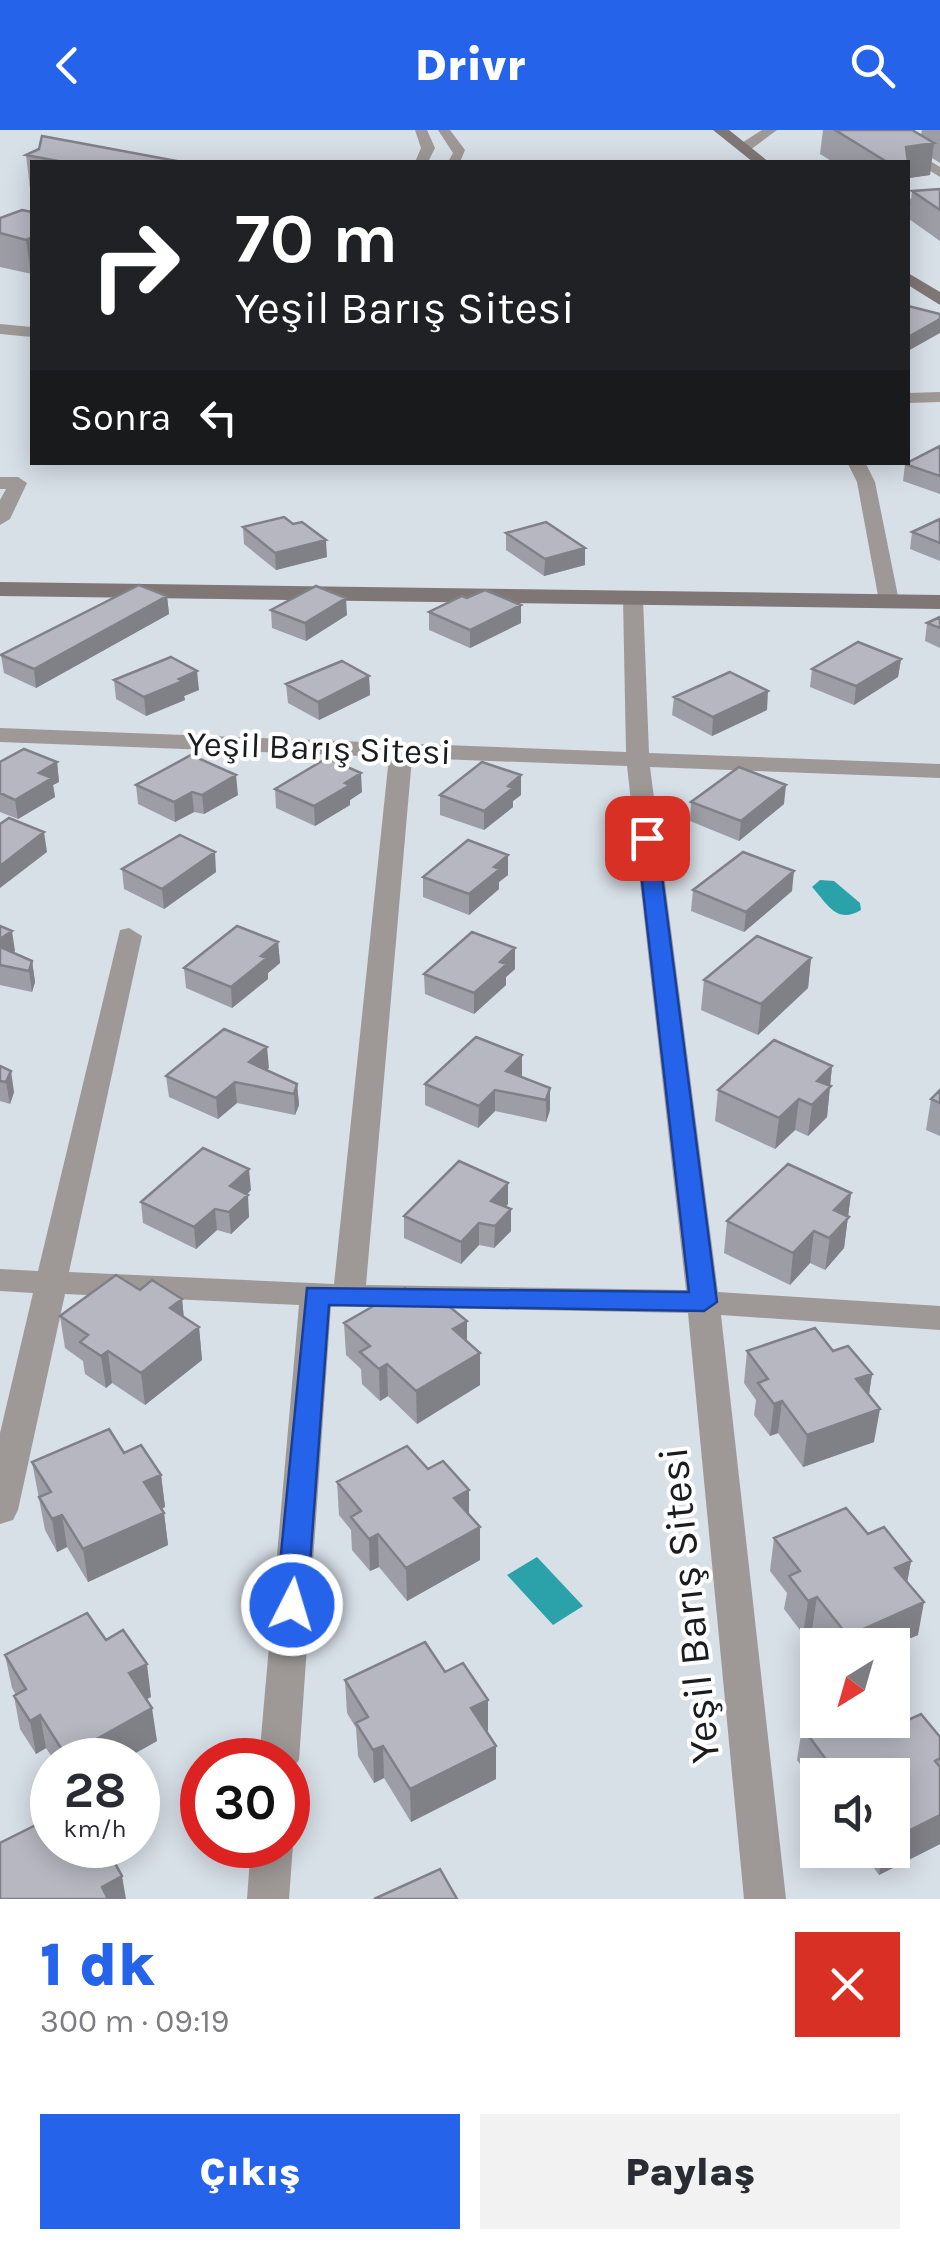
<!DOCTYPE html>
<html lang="tr">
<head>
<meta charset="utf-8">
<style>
  :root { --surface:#fff; --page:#f2f2f3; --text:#2b2b33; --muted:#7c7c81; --accent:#2563eb }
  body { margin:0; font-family:Karla,sans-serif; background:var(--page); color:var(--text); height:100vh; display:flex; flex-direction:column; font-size:38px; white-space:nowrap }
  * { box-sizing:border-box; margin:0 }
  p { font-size:32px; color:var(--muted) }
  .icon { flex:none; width:55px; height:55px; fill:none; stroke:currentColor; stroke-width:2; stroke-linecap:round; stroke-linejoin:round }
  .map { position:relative; height:1769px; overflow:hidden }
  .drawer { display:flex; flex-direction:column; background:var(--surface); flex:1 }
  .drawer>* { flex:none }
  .top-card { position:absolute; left:30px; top:30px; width:880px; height:305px; border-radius:0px; box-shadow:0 5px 25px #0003; background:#202124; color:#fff; overflow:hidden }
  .needle { width:65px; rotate:217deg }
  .fabs { position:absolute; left:800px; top:1498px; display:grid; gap:20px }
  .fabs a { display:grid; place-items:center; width:110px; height:110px; border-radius:0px; background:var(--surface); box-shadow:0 5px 25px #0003; font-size:50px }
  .speed { position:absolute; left:30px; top:1608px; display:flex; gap:20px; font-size:50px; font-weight:700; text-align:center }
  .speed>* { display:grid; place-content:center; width:130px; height:130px; border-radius:50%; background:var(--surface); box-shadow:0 5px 25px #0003; line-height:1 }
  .speed small { font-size:25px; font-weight:400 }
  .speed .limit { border:15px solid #d22; background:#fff; color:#111 }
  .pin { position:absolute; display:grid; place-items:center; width:85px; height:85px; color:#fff; margin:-42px; border-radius:20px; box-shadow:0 5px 15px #0006 }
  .me { position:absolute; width:110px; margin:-55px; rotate:5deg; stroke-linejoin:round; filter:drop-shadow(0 0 8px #0008) }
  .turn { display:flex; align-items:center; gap:35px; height:210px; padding:0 40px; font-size:45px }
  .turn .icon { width:130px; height:130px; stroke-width:2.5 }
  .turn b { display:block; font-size:70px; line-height:85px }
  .then { display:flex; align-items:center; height:95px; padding:0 40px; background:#0003; gap:20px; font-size:38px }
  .round { display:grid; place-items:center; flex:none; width:105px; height:105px; border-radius:0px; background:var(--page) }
  .head { display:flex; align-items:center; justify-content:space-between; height:170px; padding:0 40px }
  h1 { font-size:60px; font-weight:800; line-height:75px; color:var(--accent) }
  .button { display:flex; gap:20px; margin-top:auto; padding:20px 40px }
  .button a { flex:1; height:115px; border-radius:0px; background:var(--accent); color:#fff; font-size:40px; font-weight:800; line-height:115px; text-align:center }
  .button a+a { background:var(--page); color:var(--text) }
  header { display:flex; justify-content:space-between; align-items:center; height:130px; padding:0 40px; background:var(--accent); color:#fff; font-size:45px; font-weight:800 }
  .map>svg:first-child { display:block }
  .water { fill:#2ba1a9 }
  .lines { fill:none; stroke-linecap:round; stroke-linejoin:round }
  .street { fill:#9e9997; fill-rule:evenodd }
  .secondary { fill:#7f7775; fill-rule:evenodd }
  .wall { fill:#9d9da6 }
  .shaded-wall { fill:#808087 }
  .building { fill:#b7b7c1; stroke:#808087; stroke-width:2.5 }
  .route { fill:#2563eb; stroke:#184099; stroke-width:2.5 }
  .labels { text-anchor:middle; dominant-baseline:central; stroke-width:8; stroke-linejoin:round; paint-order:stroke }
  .street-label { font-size:35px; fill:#1a1d20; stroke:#fff }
  .near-street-label { font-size:42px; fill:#1a1d20; stroke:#fff }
</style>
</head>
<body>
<header><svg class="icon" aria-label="back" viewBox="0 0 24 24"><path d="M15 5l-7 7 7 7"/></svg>Drivr<svg class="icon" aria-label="search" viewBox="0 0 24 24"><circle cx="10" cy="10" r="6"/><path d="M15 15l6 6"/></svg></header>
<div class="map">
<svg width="940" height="1769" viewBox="0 0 940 1769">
  <rect width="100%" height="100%" fill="#d7dfe7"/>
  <!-- water -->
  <path class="water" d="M820,750L834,751L860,773L861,780C836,795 827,773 812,757Z
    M537,1427L583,1476L553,1495L507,1445Z"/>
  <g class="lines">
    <!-- street -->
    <path class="street" d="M415,0H427L435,18L428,32H415L421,18Z
      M438,0H450L465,20L460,32H448L453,23Z
      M762,0H777L750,20H740V14Z
      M864,0H879L940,37V47Z
      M940,66V74L908,77V69Z
      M0,194L32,197V207L0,204Z
      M940,262V272L908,273V263Z
      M847,332H865L875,352L899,471L896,475H882L879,471L857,352Z
      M0,347H18L27,353L10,389L0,395V370L6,359H0Z
      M633,462L643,468L649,623L940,634V648L650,637L718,1162L940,1176V1200L721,1185L786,1769H744L688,1183L331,1176L299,1630L288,1644V1630H259L299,1175L65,1164L18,1380L13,1390L0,1394V1303L33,1163L0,1161V1139L38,1141L120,800L129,798L142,806L69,1142L334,1154L389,627L0,612V598L626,622L623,468ZM412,628L627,636L686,1160L366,1155Z
      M288,1704L293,1715L289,1769H247L251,1715H288Z"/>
    <!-- secondary -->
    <path class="secondary" d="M713,0H729L769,32H753Z
      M908,143L940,162V175L908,155Z
      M0,452L940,465V479L0,466Z"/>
  </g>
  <!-- wall -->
  <path class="wall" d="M823,0H912L921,5L922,0H940V33L932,28L930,45L909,48L908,61V32H833L820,24Z
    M26,25L182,32H32V58H30Z
    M940,59V111L909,89L912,61Z
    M32,82V144L0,137V88Z
    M940,316V364L903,351L905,334Z
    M940,389V431L910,419L912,402Z
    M293,394L327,427L276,440L244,414L243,397Z
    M506,403L585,418V435L544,446L506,420Z
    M167,466L169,484L36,558L4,543L1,525Z
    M467,468L521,475V493L470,518L429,500V482Z
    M271,480L347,485L306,511L272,498Z
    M940,487V518L925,511L927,493Z
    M901,529L898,547L854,575L810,557L812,539Z
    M369,546L370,565L319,590L288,573L286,554Z
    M114,550L199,560L184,566L185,570L146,586L116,569Z
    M674,567L767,580L712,606L672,585Z
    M0,632H57L59,652L53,655L55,667L18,689L0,682Z
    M521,645V665L513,671V677L484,700L440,685V665Z
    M136,655L238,665L204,684L194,682L175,692L138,674Z
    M275,659L362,662L350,670V675L315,696L276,678Z
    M691,672L784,674L739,711L690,691Z
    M122,739L216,742L164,779L124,759Z
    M508,745L499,752V759L469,785L423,767V747Z
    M693,760L792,761L744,802L691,781Z
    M0,796L15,821L13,823L32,831L35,852L32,862L0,855Z
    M278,812L280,833L268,843V849L232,878L186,858L184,838Z
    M811,828L808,858L758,905L701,880L704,850Z
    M515,839L506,847V855L474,884L425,864L424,844Z
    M0,936L14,962L10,974L0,971Z
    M832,936L827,987L808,1006L795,1000L775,1019L715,991L718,960Z
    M269,938L266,940L297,954L299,975L295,985L237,973L218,989L169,967L166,946Z
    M521,947L550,958V980L546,992L495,981L478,998L425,975V954Z
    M940,960V1006L926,1000L931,969Z
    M508,1053V1074L506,1077L511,1079V1101L494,1118L479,1115L461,1134L404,1108V1086Z
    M251,1060L247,1065L249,1087L231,1104L217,1100L196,1119L143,1093L141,1072Z
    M851,1063L844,1118L825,1140L810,1133L790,1155L724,1123L727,1091Z
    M140,1160L182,1169L184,1188L199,1197L202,1230L145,1275L112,1253L106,1258L85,1244L83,1231L65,1218L60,1186Z
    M344,1193L467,1211L480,1223V1255L417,1294L388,1266L380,1271L362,1254L361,1239L346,1225Z
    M747,1221H833L872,1244L869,1265L874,1312L803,1337L778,1303L770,1306L754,1285L756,1270L744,1253Z
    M124,1323L161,1345L165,1377L162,1379L164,1383L168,1415L88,1452L67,1417L57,1422L45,1400L32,1332Z
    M428,1339L469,1360V1385L480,1430L407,1471L379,1437L370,1441L352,1420L351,1400L339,1385L337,1352Z
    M868,1404L911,1431L907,1452L918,1505L892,1515H824L812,1500L803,1504L784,1479L787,1463L770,1441L774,1408Z
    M106,1510L151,1567L146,1569L157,1611L123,1630H54L46,1618L36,1624L20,1599L14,1566L16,1565L12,1558L5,1525Z
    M445,1542L488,1570V1602L496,1649L411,1692L384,1648L374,1653L358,1626L356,1598L347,1583L345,1550Z
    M892,1577L904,1592L921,1584L940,1607V1714L879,1745L861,1720H892V1645H818V1679L814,1675L817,1657L797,1630L802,1597L818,1590H892Z"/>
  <!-- shaded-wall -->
  <path class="shaded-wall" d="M934,13L930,45L909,48L906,17Z
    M32,107V144L31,145L26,110Z
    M940,189V203L908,221V207Z
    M326,410L327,427L276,440L275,423Z
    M585,418V435L544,446L545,429Z
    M167,466L169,484L36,558L34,539Z
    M346,468L347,485L306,511L305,493Z
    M521,475V493L470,518V500Z
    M901,529L898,547L854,575L856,556Z
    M197,541L199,560L184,566L185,570L146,586L144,567Z
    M369,546L370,565L319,590L318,572Z
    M768,561L767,580L712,606L713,587Z
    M57,632L59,652L53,655L55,667L18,689L15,670L39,643Z
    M361,643L362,662L350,670V675L315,696L314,676L345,653Z
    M236,645L238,665L204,684L202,665Z
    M521,645V665L513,671V677L484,700V681L508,656Z
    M786,655L784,674L739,711L741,691Z
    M192,662L194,682L175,692L174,672Z
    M44,702L47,722L0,758V736Z
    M215,722L216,742L164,779L162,759Z
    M508,725V745L499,752V759L469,785V764L494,737Z
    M794,741L792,761L744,802L746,782Z
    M12,801L15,821L0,832V809Z
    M278,812L280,833L268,843V849L232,878L231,857L261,826Z
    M515,818V839L506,847V855L474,884V863L500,832Z
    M811,828L808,858L758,905L761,874Z
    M32,831L35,852L32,862L29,841Z
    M267,917L269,938L250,954L249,932Z
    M522,925V946L506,941Z
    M832,936L827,987L808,1006L812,975L817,951Z
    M11,941L14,962L10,974L6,952Z
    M235,952L237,973L218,989L216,968Z
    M297,954L299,975L295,985L294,964Z
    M550,958V980L546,992V970Z
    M495,960V981L478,998L479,976Z
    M799,969L795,1000L775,1019L779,988Z
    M249,1039L251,1060L232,1078L230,1056Z
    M508,1053V1074L491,1092V1071Z
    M851,1063L844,1118L825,1140L834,1080Z
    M248,1065L249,1087L231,1104L229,1082Z
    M215,1079L217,1100L196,1119L194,1097Z
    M511,1079V1101L494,1118L495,1096Z
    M479,1093V1115L461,1134V1112Z
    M814,1101L810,1133L790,1155L793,1123Z
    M182,1169L185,1201L170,1178Z
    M467,1191V1223L453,1199Z
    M199,1197L202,1230L145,1275L141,1243Z
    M108,1221L112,1253L106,1258L101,1226Z
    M480,1223V1255L417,1294L416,1261Z
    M387,1234L388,1266L380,1271L379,1239Z
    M872,1244L867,1277L856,1249Z
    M782,1271L778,1303L770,1306L774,1274Z
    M880,1279L874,1312L803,1337L807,1305Z
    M161,1345L165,1377L148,1385L144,1352Z
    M469,1360V1392L454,1368Z
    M164,1383L168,1415L88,1452L83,1419Z
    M62,1385L67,1417L57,1422L52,1389Z
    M480,1397V1430L407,1471L406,1438Z
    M378,1404L379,1437L370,1441L369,1409Z
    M911,1431L905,1464L895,1438Z
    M817,1467L812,1500L803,1504L808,1471Z
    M924,1472L918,1505L892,1516V1515H846L848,1506Z
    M147,1534L151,1567L134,1576L129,1543Z
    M488,1570V1602L471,1578Z
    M152,1578L157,1611L123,1630H66V1626Z
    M40,1585L46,1618L36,1624L30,1591Z
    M383,1616L384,1648L374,1653L373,1620Z
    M496,1616V1649L411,1692L410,1659Z
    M940,1685V1714L879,1745L884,1720H892V1709Z
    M122,1746L126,1769H104L102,1757Z"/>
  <!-- building -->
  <path class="building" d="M835,0H912L934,13L906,17L908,32H887Z
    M42,6L182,32H63L26,25L39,19Z
    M940,59V80L912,61Z
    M22,80L32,82V107L26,110L0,103V88Z
    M908,176L940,184V189L908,207Z
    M940,316V346L905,334Z
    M284,387L293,394L302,392L326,410L275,423L243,397Z
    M940,389V413L912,402Z
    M546,392L585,418L545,429L506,403Z
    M139,455L167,466L34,539L1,525Z
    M316,456L346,468L305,493L271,480Z
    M485,460L521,475L470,500L429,482L462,466L467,468Z
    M940,487V498L927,493Z
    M858,512L901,529L856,556L812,539Z
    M171,527L197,541L179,549L183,551L144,567L114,550Z
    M342,531L369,546L318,572L286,554Z
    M730,542L768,561L713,587L674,567Z
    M24,619L57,632L39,643L52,648L15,670L0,663V632Z
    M191,625L236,645L202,665L192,662L174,672L136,655Z
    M327,628L361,643L345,653L350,655L314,676L275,659Z
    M482,632L521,645L508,656L513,658L484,681L440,665Z
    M739,637L786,655L741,691L691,672Z
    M9,688L44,702L0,736V694Z
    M180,705L215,722L162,759L122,739Z
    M468,710L508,725L494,737L500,739L469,764L423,747Z
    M743,722L794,741L746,782L693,760Z
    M0,796L12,801L0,809Z
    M237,796L278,812L261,826L267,828L231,857L184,838Z
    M472,802L515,818L500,832L507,834L474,863L424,844Z
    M757,806L811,828L761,874L704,850Z
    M0,817L32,831L29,841L0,835Z
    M224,899L267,917L249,932L297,954L294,964L235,952L216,968L166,946Z
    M476,907L522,925L506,941L550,958L546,970L495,960L479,976L425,954Z
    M774,910L832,936L817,951L831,956L812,975L799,969L779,988L718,960Z
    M0,936L11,941L6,952L0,951Z
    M940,960V973L931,969Z
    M203,1018L249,1039L230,1056L248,1065L229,1082L215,1079L194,1097L141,1072Z
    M459,1031L508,1053L491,1071L511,1079L495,1096L479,1093L461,1112L404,1086Z
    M788,1034L851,1063L834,1080L849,1087L829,1108L814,1101L793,1123L727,1091Z
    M116,1145L140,1160L152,1150L182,1169L170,1178L199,1197L141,1243L108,1221L101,1226L80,1212L88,1205L60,1186Z
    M405,1158L426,1176L440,1169L467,1191L453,1199L480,1223L416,1261L387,1234L379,1239L360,1222L370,1216L344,1193Z
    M815,1198L833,1221L848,1216L872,1244L856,1249L880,1279L807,1305L782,1271L774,1274L758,1253L768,1249L747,1221Z
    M109,1299L124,1323L141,1315L161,1345L144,1352L164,1383L83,1419L62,1385L52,1389L39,1367L51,1362L32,1332Z
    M407,1316L428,1339L443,1331L469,1360L454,1368L480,1397L406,1438L378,1404L369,1409L351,1387L361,1381L337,1352Z
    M846,1378L868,1404L884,1397L911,1431L895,1438L924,1472L848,1506L817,1467L808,1471L789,1446L800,1441L774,1408Z
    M87,1483L106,1510L123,1500L147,1534L129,1543L152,1578L66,1626L40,1585L30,1591L14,1566L26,1559L5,1525Z
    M425,1512L445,1542L463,1533L488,1570L471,1578L496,1616L410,1659L383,1616L373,1620L356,1593L368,1587L345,1550Z
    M892,1577L904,1592L921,1584L940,1607V1628L935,1631L940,1637V1685L892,1709V1645H822L820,1642L831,1636L802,1597L818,1590H892Z
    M52,1687V1715H105L122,1746L102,1757L108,1769H0V1713Z
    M440,1739L457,1769H374Z"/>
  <!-- route -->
  <path class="route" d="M647,702L657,708L717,1172L704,1181L329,1175L307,1475L302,1484L292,1488L281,1484L276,1475L307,1158L689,1162L637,708Z"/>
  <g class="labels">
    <!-- street labels -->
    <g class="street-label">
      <text transform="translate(319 618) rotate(2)">Yeşil Barış Sitesi</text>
    </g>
    <!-- near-street labels -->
    <g class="near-street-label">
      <text transform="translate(689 1475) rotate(-96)">Yeşil Barış Sitesi</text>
    </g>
  </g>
</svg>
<div class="fabs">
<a><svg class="needle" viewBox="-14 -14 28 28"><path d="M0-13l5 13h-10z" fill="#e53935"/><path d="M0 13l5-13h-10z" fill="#7c7c81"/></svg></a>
<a><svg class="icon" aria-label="sound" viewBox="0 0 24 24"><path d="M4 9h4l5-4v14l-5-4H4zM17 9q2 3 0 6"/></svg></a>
</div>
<div class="speed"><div>28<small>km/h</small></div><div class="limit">30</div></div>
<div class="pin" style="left:647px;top:708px;background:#d93025"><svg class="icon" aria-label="arrive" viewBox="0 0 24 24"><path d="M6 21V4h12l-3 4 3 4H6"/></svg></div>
<svg class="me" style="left:292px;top:1475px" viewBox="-20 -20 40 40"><circle r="17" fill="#2563eb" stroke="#fff" stroke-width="3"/><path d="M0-11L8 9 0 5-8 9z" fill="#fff"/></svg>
<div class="top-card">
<div class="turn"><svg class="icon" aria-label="right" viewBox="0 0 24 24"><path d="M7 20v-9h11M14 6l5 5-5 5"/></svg><div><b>70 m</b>Yeşil Barış Sitesi</div></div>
<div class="then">Sonra<svg class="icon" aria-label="left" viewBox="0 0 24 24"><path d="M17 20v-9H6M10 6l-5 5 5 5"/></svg></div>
</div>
</div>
<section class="drawer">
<div class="head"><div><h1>1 dk</h1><p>300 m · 09:19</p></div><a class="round" style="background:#d93025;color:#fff"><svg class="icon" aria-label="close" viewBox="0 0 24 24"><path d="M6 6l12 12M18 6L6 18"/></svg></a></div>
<div class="button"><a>Çıkış</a><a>Paylaş</a></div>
</section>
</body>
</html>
